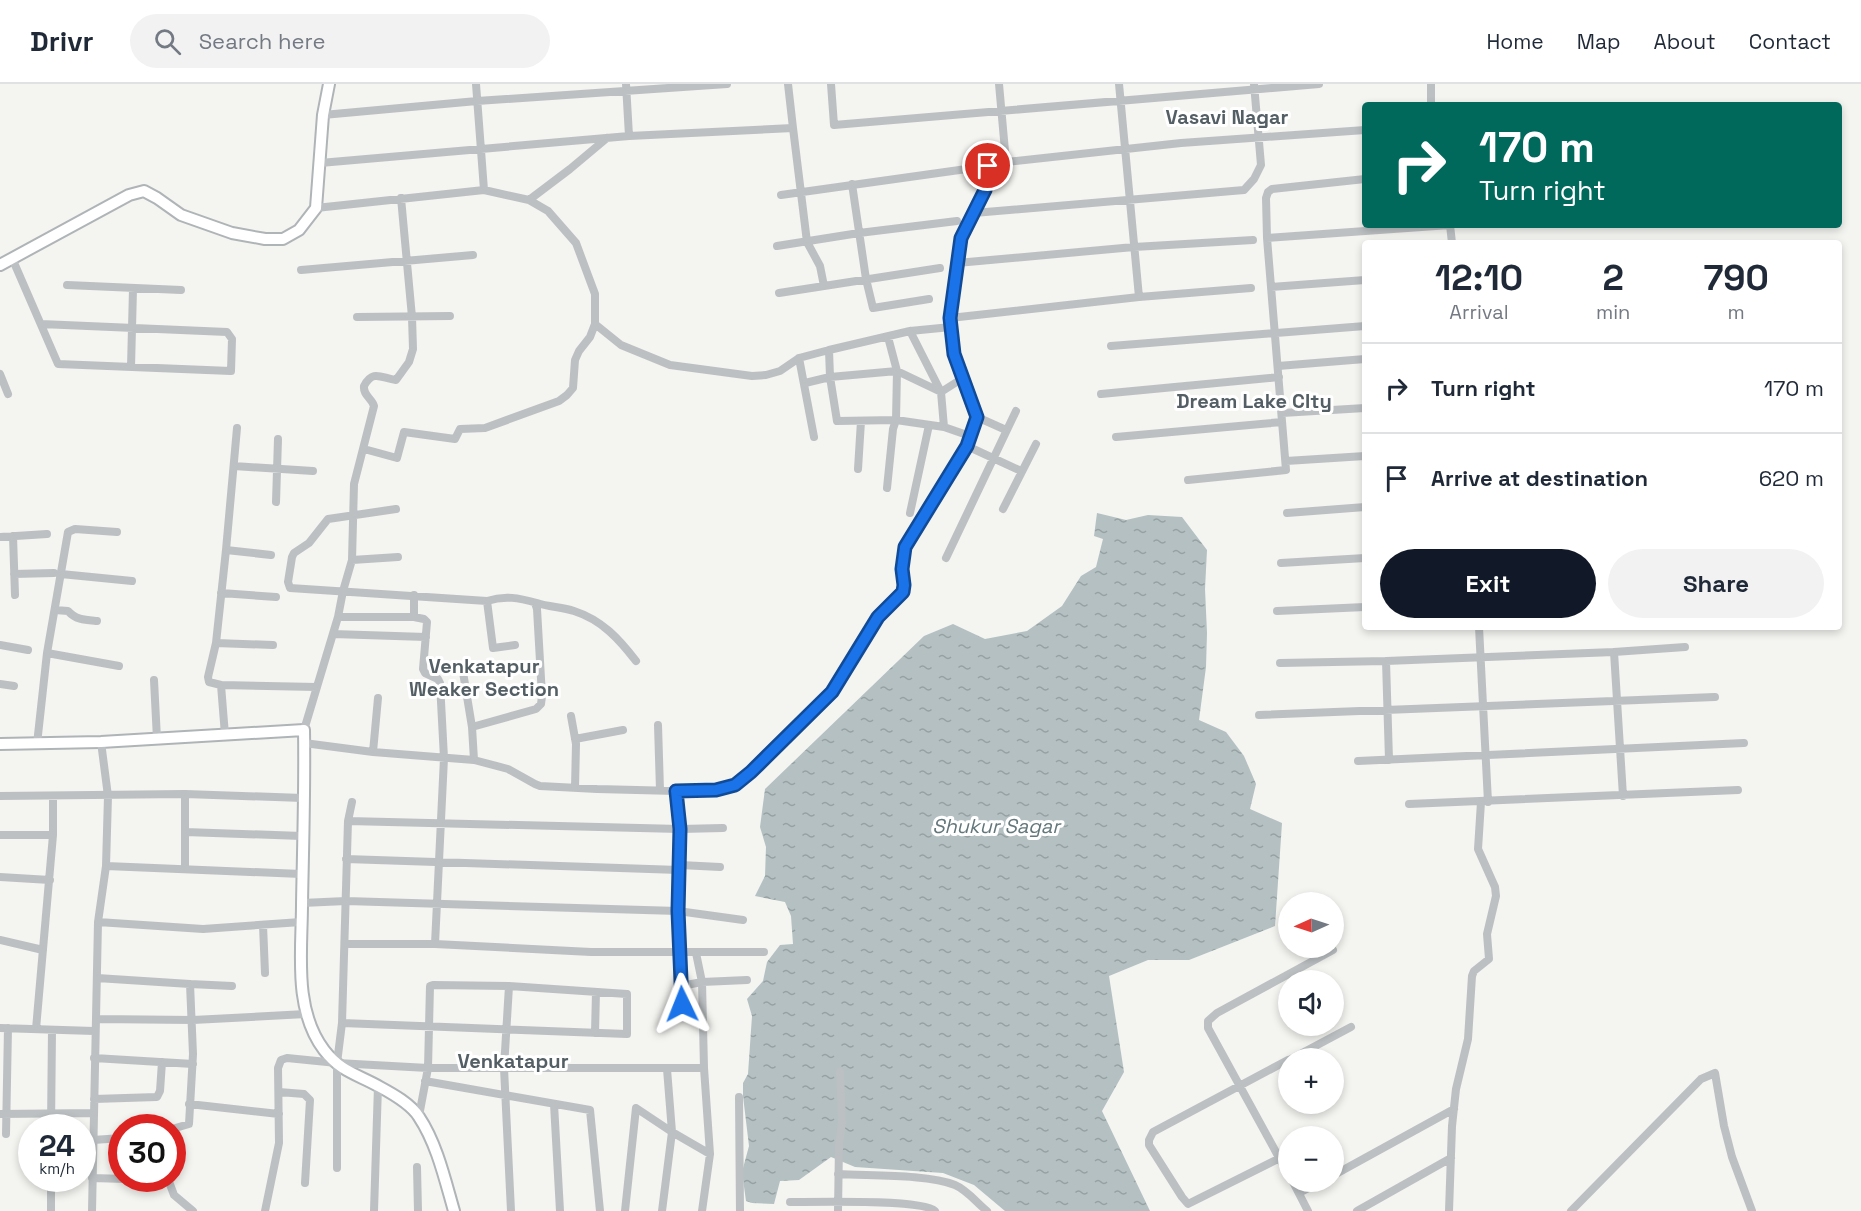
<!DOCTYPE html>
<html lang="en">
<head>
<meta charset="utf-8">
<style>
  :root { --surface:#fff; --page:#f2f2f3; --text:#1f2937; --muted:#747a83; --line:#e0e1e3; --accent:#111827 }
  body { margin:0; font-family:"Space Grotesk",sans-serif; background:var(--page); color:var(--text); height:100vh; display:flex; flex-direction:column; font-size:22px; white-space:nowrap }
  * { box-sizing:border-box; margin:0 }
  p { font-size:20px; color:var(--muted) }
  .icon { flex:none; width:33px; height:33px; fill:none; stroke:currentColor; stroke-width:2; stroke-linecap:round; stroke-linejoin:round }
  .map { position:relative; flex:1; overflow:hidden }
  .sheet { position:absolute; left:1362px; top:156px; width:480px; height:390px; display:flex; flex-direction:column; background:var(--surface); border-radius:6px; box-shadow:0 3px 9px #0003 }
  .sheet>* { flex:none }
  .top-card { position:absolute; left:1362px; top:18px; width:480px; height:126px; border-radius:6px; box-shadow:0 3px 9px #0003; background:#00695c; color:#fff; overflow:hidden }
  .needle { width:39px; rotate:267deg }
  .buttons { position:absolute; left:1278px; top:808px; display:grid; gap:12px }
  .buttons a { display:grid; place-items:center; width:66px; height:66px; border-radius:50%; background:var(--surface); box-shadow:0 3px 9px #0003; font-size:30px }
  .speed { position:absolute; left:18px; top:1030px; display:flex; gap:12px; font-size:30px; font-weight:700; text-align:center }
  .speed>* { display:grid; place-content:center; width:78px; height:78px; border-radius:50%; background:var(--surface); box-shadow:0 3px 9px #0003; line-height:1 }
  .speed small { font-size:15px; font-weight:400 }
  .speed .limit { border:9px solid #d22; background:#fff; color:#111 }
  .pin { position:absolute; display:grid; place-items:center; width:51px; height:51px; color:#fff; margin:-26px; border:3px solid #fff; border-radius:50%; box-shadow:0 2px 6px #0007 }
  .me { position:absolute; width:66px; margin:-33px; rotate:358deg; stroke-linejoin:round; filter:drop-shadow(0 0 4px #0008) }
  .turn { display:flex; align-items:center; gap:21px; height:126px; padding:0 18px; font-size:27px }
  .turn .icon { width:78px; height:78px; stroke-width:2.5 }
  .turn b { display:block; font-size:42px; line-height:51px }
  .eta { display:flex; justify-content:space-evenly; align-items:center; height:102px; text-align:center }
  .eta b { font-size:36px; font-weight:600; line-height:42px }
  .button { display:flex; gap:12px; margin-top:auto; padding:12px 18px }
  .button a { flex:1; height:69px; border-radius:36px; background:var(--accent); color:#fff; font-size:24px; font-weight:600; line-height:69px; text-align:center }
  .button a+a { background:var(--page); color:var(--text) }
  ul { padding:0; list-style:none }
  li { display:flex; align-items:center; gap:18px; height:90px; padding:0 18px; border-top:2px solid var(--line) }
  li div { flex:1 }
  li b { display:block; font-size:22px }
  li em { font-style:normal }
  header { display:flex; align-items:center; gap:36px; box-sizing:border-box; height:84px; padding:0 30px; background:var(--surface); border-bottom:2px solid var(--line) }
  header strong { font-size:28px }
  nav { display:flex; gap:33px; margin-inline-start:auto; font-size:21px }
  .search { width:420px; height:54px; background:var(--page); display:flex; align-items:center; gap:15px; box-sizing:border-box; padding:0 21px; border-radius:33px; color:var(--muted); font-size:22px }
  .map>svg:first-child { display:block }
  .water { fill:url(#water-ripples) }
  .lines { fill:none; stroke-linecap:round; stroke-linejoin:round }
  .secondary-casing { stroke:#afb4b7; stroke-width:14 }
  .street { stroke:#bcc0c2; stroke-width:8 }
  .secondary { stroke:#fff; stroke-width:10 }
  .route-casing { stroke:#114b97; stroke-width:15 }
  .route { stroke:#1a73e8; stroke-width:10 }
  .labels { text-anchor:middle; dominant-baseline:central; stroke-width:6; stroke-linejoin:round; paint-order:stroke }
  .neighbourhood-label { font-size:20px; font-weight:bold; fill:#545f65; stroke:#fff }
  .water-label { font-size:20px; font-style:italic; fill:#63777b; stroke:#fff }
</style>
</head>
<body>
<header>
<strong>Drivr</strong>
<div class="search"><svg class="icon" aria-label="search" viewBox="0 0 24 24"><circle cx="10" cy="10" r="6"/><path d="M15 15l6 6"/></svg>Search here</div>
<nav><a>Home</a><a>Map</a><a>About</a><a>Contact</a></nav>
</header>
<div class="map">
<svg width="1861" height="1127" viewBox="0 0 1861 1127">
  <defs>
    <pattern id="water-ripples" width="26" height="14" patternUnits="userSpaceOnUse" patternTransform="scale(1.5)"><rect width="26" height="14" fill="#b4c0c2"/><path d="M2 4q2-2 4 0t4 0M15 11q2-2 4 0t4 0" fill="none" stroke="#96a1a3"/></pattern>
  </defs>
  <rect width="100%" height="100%" fill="#f4f4f1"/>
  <!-- water -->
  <path class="water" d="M1097,429L1126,436L1148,431L1182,433L1207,466L1205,505L1207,549L1206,583L1199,636L1226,648L1244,672L1256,700L1250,725L1282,739L1275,842L1189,876H1148L1109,892L1124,988L1102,1027L1150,1127H1005L974,1101L943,1089L855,1083L831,1073L799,1096L780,1097L774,1120L752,1119L746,1117L742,1088L749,1062L743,1012V999L748,990L752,932L747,915L763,897L767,878L780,861L793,860L791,832L785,818L755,812L765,792L766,763L760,743L765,705L924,552L953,540L985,555L1027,547L1062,522L1081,492L1096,483L1103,455L1094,452Z"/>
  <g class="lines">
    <defs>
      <path id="secondary" d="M0,181L129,111L144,107L157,114L181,131L232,149L265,155H283L299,146L316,124L323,31L329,0
        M0,660L101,658L304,646C305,704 303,762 302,820C302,867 293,925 324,966C341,988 357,990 380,1003C393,1010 411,1020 419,1033C437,1060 445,1096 454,1127"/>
    </defs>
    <!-- secondary casing -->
    <use href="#secondary" class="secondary-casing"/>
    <!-- street -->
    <path class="street" d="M476,0L484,106
      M626,0L629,52
      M831,0L834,41L1319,0
      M1119,0L1139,213
      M1431,0V21
      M323,31L477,17L727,0
      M793,44L807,158L820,182L824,202
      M1006,78L1181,59L1365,46
      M320,79L629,52L793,44L788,0
      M852,100L866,195L873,224L929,215
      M781,111L988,82
      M529,116L570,85L607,54
      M316,124L484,106L529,116L548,127L576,159L595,210V240L590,253L579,267L575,276L573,304L567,311L559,317L485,344L460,345L455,355L404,348L397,374L364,365
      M974,129L1244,106L1254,95L1261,81L1254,0
      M1450,141L1452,159
      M1267,154L1450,141
      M777,162L859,149L957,137
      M12,174L58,280L231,287L232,255L227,248L41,240
      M957,179L1134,163L1253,156
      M301,186L473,171
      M67,201L181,206
      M1271,203L1365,196
      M779,209L940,184
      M357,233L450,232
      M950,234L1139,213L1251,204
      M595,240L621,261L670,281L752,292L766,291L780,287L799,274L829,266L910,247L951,243
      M910,247L941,308L944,343
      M888,253L897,287L896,336L944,343L970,352
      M1111,262L1365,242
      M829,266L830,293L837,337L896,336L893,345L887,404
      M799,274L814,353
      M1278,282L1365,275
      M131,283L133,205
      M0,290L8,310
      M805,299L830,293L897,287L941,308L963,294
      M1101,310L1279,293
      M1282,329L1365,324
      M977,333L1006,346
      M1116,353L1282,338
      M967,362L1021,387
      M1286,377L1365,372
      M234,382L313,387
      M858,385L861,337
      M1188,396L1286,386L1267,154L1266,114L1268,108L1272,105L1365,95
      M276,418L278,355
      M396,425L328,435L309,459L294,469L292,473L288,498L290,504L487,517C505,511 519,514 537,519C549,523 562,523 574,527C602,536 619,555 636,577
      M1003,425L1036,360
      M910,429L929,341
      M1287,429L1365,423
      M13,452L15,511
      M0,453L47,450
      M226,466L237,344
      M946,474L1016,327
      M352,476L398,473
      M1281,479L1365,474
      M14,490L54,489
      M61,490L132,497
      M221,509L276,513
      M487,517L493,564L515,561
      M55,526L68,527C76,536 85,536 97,537
      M1277,527L1365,523
      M338,533H414L424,535L427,538L423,585L425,589L438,595L440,599L444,674L435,860
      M414,533V511
      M1479,543L1488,718
      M333,550L426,553
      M216,559L273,561
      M0,561L28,566
      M1614,568L1685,563
      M47,569L119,582
      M1386,577L1389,676
      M1280,579L1386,577L1614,568L1623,712
      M462,582L472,643
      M154,596L157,655
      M0,600L14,602
      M221,601L209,598L208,593L216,559L226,466L271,471
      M1259,631L1715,613
      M571,632L576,660L575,704
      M658,641L660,706
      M304,646L338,533L343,507L352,476L354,400L374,322C372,314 363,312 364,302C373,285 381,294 396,296L409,278L413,265L412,233L401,114
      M225,651L221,601L317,603
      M575,655L623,646
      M304,659L373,668L474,676L508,685L535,700L540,702L597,705L676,707L716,706L735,701L751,688L833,608L878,533L903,508L905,501L902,485L905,463L967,362L977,333L954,269L950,234L961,154L985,106L988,82L1006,78L999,0
      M37,660L47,569L68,448L75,445L117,448
      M373,668L378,614
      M474,676L472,643L536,625L541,620L542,612L537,525L535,519
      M1358,677L1744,659
      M676,707L680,745L678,827L682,919
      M185,710V785
      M0,712L185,710L303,714
      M1409,720L1738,706
      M348,737L680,745L723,744
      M185,748L302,752
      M0,751H53
      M346,775L679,786
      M680,781L720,783
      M106,782L301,790
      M0,793L50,796
      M302,819L346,817L678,827L743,836
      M98,838L203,845L301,838
      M263,841L265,889
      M0,856L43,866
      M345,860H435L591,868H764
      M97,894L190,900
      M681,902L702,898L747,896
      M96,935L193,936L306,930
      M342,939L627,950V910L509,902L504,984L511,1127
      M0,944L94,947
      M36,945L53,751V712
      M595,949L596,908
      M94,974L193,980
      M1291,975L1351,943
      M425,997L590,1026L600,1127
      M279,1008L304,1010L310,1016L305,1099
      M739,1013L740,1127
      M94,1015L157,1013L160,1007L162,978
      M189,1020L279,1030
      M554,1020L560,1127
      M0,1030L94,1029
      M419,1032L428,984L430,902L433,901L509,902
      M51,1044L52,946
      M172,1045L189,1040L193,970L190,900L232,902
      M6,1050L8,944
      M93,1056L122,1054
      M1280,1074L1188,1120L1182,1113L1149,1061V1056L1153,1048L1288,976
      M417,1083L418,1127
      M337,1084V979L342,939L348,737L352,718
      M838,1090C869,1092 928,1090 955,1101C967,1106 977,1119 987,1127
      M1288,1090L1208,944V937L1217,929L1333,866
      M1334,1091L1454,1025
      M92,1094L126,1095
      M168,1095L174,1111L193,1127
      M1293,1098L1308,1127
      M1299,1109L1320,1098
      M790,1118C813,1118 923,1115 935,1127
      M51,1127V1095
      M92,1127L98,838L106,782L108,712L101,658
      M265,1127L279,1059L278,984L281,976L287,974L337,979L428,984H704
      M374,1127L378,1002
      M625,1127L636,1024L672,1048L710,1070L704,984L702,898L696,869
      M662,1127L672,1048L667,985
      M702,1127L710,1070
      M838,1127L839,1061L842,1038L840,988
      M1357,1127L1451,1074
      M1449,1127L1452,1042L1456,1005L1468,955L1472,892L1474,887L1489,875L1487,850L1496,812L1495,803L1478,765L1481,718
      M1571,1127L1701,995L1715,989L1724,1042L1732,1073L1752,1127"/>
    <!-- secondary -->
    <use href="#secondary" class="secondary"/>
  </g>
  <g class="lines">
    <defs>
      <path id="route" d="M682,920L678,827L680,745L676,707L716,706L735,701L751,688L832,608L878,533L903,508L904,501L902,485L905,463L967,362L977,333L954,270L950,234L961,154L985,106L988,82"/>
    </defs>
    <!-- route casing -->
    <use href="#route" class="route-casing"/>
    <!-- route -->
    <use href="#route" class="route"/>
  </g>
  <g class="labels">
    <!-- neighbourhood labels -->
    <g class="neighbourhood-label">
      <text x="1227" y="33">Vasavi Nagar</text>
      <text x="1254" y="317">Dream Lake CIty</text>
      <text x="484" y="582">Venkatapur<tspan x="484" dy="23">Weaker Section</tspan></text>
      <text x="513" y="977">Venkatapur</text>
    </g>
    <!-- water labels -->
    <g class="water-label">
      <text x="996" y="742">Shukur Sagar</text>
    </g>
  </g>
</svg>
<div class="buttons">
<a><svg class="needle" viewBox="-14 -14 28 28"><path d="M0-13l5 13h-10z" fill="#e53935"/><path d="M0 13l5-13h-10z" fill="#747a83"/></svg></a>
<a><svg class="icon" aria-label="sound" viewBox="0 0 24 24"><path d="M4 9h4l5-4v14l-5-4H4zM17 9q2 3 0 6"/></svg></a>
<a>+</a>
<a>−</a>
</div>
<div class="speed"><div>24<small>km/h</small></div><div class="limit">30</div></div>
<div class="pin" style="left:988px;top:82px;background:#d93025"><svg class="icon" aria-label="arrive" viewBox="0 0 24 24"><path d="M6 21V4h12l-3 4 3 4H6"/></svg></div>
<svg class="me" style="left:682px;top:920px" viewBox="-20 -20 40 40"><path d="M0-17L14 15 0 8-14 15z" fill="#1a73e8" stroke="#fff" stroke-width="4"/></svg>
<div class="top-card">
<div class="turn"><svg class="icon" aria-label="right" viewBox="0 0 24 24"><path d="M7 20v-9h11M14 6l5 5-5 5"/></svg><div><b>170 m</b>Turn right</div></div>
</div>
<section class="sheet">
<div class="eta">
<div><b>12:10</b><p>Arrival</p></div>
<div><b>2</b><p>min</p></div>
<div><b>790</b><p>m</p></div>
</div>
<ul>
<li><svg class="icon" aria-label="right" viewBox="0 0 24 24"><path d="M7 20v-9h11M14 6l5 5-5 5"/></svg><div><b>Turn right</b></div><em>170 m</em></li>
<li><svg class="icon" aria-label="arrive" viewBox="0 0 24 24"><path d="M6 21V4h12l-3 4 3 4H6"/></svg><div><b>Arrive at destination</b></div><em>620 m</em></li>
</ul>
<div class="button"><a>Exit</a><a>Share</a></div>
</section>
</div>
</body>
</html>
